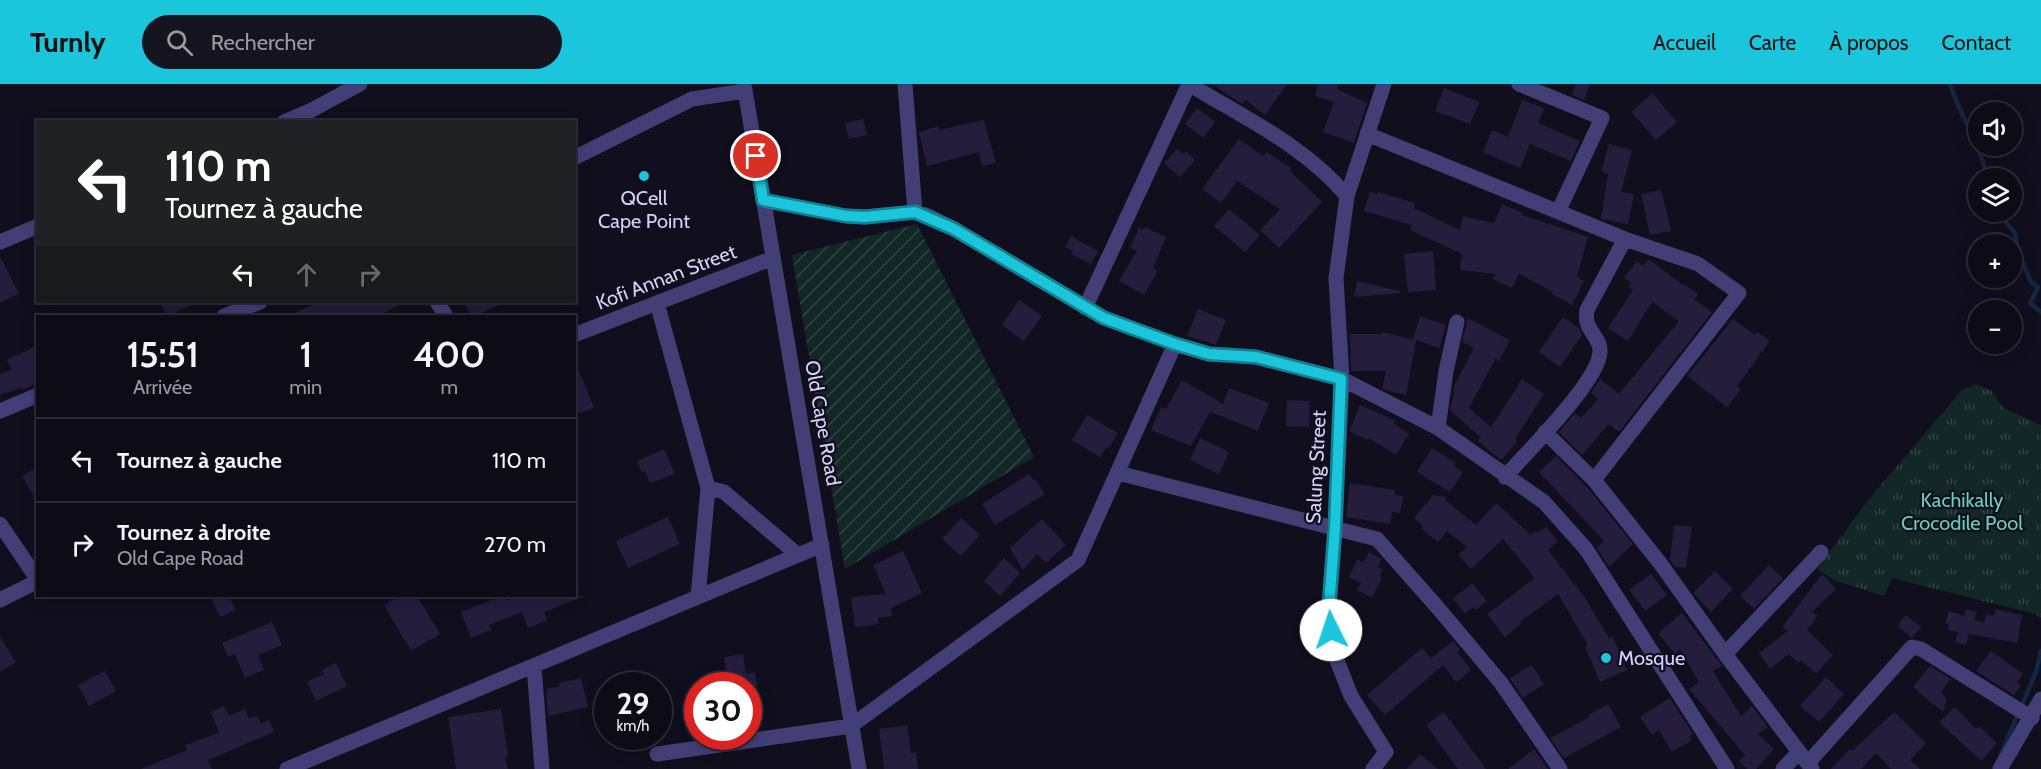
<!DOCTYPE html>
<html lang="fr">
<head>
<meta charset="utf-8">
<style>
  :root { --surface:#0d0b16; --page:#16141f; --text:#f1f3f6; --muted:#9a9ba1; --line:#2d2b35; --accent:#1bc6dc }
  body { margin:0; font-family:Cabin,sans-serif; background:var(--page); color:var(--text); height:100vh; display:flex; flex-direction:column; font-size:22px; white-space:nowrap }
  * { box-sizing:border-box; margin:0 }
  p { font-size:20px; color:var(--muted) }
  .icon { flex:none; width:33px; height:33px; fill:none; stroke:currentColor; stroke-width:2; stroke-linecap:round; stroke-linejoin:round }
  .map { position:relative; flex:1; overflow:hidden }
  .side { position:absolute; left:36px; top:231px; width:540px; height:282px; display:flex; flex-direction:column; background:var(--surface); border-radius:0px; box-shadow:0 3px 15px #0003,0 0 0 2px var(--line) }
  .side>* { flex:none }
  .banner { position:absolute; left:36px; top:36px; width:540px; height:183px; border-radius:0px; box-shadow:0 3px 15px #0003,0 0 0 2px var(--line); background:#202124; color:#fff; overflow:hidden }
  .buttons { position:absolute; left:1968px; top:18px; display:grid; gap:12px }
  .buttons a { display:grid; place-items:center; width:54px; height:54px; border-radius:50%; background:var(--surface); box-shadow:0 3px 15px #0003,0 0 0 2px var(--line); font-size:30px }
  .speed { position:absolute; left:594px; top:588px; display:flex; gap:12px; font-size:30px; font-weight:700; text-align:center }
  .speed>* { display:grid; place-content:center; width:78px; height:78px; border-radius:50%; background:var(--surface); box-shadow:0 3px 15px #0003,0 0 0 2px var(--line); line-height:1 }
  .speed small { font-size:15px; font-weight:400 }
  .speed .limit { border:9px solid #d22; background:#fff; color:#111 }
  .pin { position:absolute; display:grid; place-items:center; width:51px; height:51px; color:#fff; margin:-26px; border:3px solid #fff; border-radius:50%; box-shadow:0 2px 6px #0007 }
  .me { position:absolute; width:66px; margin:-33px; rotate:356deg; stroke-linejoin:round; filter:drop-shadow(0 0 4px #0008) }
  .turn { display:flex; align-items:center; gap:21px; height:126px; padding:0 30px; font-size:27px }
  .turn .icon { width:78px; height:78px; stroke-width:2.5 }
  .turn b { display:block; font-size:42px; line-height:51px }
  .lanes { display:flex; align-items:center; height:57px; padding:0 30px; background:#0003; justify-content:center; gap:30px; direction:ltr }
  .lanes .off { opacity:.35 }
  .eta { display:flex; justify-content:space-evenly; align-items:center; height:102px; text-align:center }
  .eta b { font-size:36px; font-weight:600; line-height:42px }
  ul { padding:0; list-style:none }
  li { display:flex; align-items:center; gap:18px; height:84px; padding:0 30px; border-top:2px solid var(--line) }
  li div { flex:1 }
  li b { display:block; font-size:22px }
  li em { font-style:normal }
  header { display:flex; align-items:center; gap:36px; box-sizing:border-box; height:84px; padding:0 30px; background:var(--accent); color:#111 }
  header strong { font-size:28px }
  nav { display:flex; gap:33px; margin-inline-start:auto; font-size:21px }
  .search { width:420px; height:54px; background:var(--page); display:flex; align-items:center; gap:15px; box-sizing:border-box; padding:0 21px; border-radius:33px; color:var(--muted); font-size:22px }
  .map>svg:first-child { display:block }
  .park { fill:url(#park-tufts) }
  .garden { fill:url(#garden-furrows) }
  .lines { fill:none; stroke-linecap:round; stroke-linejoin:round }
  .stream { stroke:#142642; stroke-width:4.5 }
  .building { fill:#241d3c }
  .minor { stroke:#423f77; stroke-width:15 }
  .route-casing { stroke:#12818f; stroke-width:15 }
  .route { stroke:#1bc6dc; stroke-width:10 }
  .poi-dot { fill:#1bc6dc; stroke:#110f1e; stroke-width:2 }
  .labels { text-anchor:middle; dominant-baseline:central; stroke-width:4.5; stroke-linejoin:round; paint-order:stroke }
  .poi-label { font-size:20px; fill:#d6d1f9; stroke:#110f1e }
  .street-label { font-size:20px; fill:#d6d1f9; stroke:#110f1e }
  .park-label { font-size:20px; fill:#66d0b7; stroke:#110f1e }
</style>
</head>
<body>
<header>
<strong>Turnly</strong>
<div class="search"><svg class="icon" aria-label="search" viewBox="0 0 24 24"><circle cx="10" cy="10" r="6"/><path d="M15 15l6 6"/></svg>Rechercher</div>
<nav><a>Accueil</a><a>Carte</a><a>À propos</a><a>Contact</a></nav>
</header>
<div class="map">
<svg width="2041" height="685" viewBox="0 0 2041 685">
  <defs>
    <pattern id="park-tufts" width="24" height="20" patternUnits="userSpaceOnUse" patternTransform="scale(1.5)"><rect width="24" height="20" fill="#122726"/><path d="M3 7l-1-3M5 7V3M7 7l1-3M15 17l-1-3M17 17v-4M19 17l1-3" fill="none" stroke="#344546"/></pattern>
    <pattern id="garden-furrows" width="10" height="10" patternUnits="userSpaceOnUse" patternTransform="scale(1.5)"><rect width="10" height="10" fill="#122726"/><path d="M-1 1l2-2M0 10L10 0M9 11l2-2" fill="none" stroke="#344546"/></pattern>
  </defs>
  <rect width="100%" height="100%" fill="#110f1e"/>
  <!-- park -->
  <path class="park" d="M1976,300L1992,307L2003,324L2041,341V534L2035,530L1892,494L1884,512L1834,496L1817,485L1869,415L1961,307Z"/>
  <!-- garden -->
  <path class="garden" d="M917,140L1034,373L845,485L792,171Z"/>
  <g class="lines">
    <!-- stream -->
    <path class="stream" d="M1950,0L1959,24L1976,57L1988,94
      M1997,128L2015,149L2017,165L2031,198L2038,203L2030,219L2041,228
      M2000,672L2036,588L2041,567"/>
  </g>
  <!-- building -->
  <path class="building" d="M1212,0H1287L1265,31L1246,16L1242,20Z
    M1318,0H1338L1337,5L1367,19L1354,59L1323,48L1334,18L1315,12Z
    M1576,0H1590L1584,16L1572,11Z
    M1444,4L1479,18L1470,40L1435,27Z
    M1652,9L1677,38L1656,56L1631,28Z
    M1522,16L1544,24L1538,39L1580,57L1571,77L1530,60L1520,84L1483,68L1492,46L1508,53Z
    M1197,24L1215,38L1203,54L1185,40Z
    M863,35L867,51L849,55L845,39Z
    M984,36L996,79L982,82L979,68L927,82L919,48L938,42L939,46Z
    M1239,55L1263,72L1267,68L1291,84L1289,86L1322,118L1279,164L1260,146L1280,125L1237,97L1221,119L1202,105Z
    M1609,60L1632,66L1621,108L1634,110L1628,140L1601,135L1608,90L1601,88Z
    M1177,65L1183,70L1186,67L1195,76L1180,93L1164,79Z
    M1661,106L1671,147L1650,151L1641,110Z
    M1370,108L1377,110L1378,108L1415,119L1414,124L1460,146L1463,132L1494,139L1502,120L1523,129L1522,131L1588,153L1577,193L1584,197L1572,221L1552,210L1553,208L1519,190L1512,204L1493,195L1496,190L1460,186L1462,170L1410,146L1412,141L1364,127Z
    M1229,125L1260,151L1245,168L1214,142Z
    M1145,143L1166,153L1153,184L1158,187L1144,211L1119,197L1137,167L1130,164L1139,144L1144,146Z
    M1071,152L1098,167L1091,180L1071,170L1073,167L1065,163Z
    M1433,167L1436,206L1408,208L1404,170Z
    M0,173L19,209L0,219Z
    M1649,175L1684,202L1685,201L1698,210L1694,215L1712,228L1619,348L1609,340L1582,371L1559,348L1575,329L1581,334L1598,315L1591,309L1600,295L1619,310L1679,237L1652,218L1628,257L1608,244L1633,206L1628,203L1631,199L1624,194L1637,177L1643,182Z
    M1357,197L1400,207V209L1354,213Z
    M1019,216L1042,232L1024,257L1002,241Z
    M160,218H197L168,232Z
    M319,218H404L378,232H288Z
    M464,218H505L475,232H471Z
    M1198,225L1226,236L1216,261L1187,252Z
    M1420,232L1446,241L1439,264L1416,256L1406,311L1382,305L1386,287H1351L1350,250H1382V248L1415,256L1413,255Z
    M1563,233L1579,244L1582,251L1560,283L1539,268Z
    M1468,234L1510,256L1499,277L1495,275L1469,324L1491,343L1522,295L1544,310L1515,355L1518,357L1501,376L1478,357L1481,354L1450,326L1454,309V302L1474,264L1462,258Z
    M1733,235L1755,251L1757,248L1770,257L1737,302L1741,305L1727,323L1687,292Z
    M38,261V299L22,306L21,304L0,311V290L12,286L7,276Z
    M574,274L594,324L574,331Z
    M1182,296L1223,320L1229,304L1269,319L1258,347L1210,328L1191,362L1151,346L1161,323L1166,325Z
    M1287,316L1310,317L1309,343L1286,342Z
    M1360,321L1396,337L1394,340L1409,350L1396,371L1369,354L1368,356L1349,347Z
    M1087,331L1118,349L1109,364L1106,363L1100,373L1072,356Z
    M1200,354L1229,368L1219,390L1190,376Z
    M1432,364L1456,379L1454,382L1463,388L1450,408L1417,388Z
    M664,365L675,390L650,399L645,387L642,388L637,377Z
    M1556,372L1587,403L1633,460L1609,483L1597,464L1604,457L1539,388Z
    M38,383V420L22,392Z
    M1029,390L1034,397L1036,396L1045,410L995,441L982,420Z
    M1350,399L1395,406L1394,411L1403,412L1400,429L1392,428L1390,440L1346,433Z
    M1433,411L1447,413L1445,416L1476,441L1496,419L1531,451L1536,447L1537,449L1546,443L1558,457L1548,466L1585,514L1609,554L1613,553L1627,586L1600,598L1585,562L1588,561L1558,510L1520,538L1521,540L1505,553L1487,530L1535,494L1503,455L1471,485L1458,471L1467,463L1447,447L1438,458L1421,444L1423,442L1414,434Z
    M668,433L680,460L628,484L616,457Z
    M961,434L980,451L961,472L942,455Z
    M1042,435L1066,461L1046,479L1037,470L1023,486L1010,464Z
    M1674,441L1692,443L1686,484L1674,482L1670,476Z
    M903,467L922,509L891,524L892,532L878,534L879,540L855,543L851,513L886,510L873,481Z
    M1369,468L1382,475L1378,483L1383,486L1380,493L1382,494L1372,514L1357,506L1361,499L1349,493L1358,475L1363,479Z
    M1004,474L1020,489L1000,512L984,497Z
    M1769,481L1783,494L1754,525L1740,512Z
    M1715,487L1733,505L1711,528L1693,509Z
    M1651,490L1667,511L1645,527L1629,506Z
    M1822,490L1836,505L1812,528L1818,532L1807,546L1833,571L1816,590L1801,576L1798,579L1789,570L1770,585L1759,569L1788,547L1782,543Z
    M1472,499L1487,517L1476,526L1473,523L1465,529L1453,515Z
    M210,512H229L236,526L220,533Z
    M400,512H417L440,550L411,567L384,521Z
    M502,512H506L507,516L518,512H585L544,528L547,536L528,544L522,528L489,541L491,546L471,554L461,528Z
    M1966,525L1977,528L1974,536L1984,539L1986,530L1994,532L1995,525L2022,531L2017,559L1969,550L1966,561L1955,558L1958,548L1947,546L1949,540L1945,539L1949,527L1964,532Z
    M1682,529L1722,582L1713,587L1741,632L1752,622L1768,643L1758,650L1774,665L1756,685H1747L1739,677L1745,671L1689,605L1699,598L1680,565L1675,570L1658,549Z
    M1906,531L1921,543L1912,554L1897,542Z
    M272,538L282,561L258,571L264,586L245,594L235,570L228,573L222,559Z
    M0,553L16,578L0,588Z
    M1453,557L1460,565L1457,568L1471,586L1456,598L1443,581L1385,631L1367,611L1422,564L1431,574Z
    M1991,567L2023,590L2017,598L2021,601L2014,611L1976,587Z
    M743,570L746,590L755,588L757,602H717L716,595L727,593L724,573Z
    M336,579L347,602L316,617L307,598L324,590L322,586Z
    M1532,581L1544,600L1523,614L1510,594Z
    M1930,582L1951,595L1941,608L1947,615L1943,628L1913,603Z
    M105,587L116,607L89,622L78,601Z
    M1826,593L1844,610L1819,638L1800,622Z
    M581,594L588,623L548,632L546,605L560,602L559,599Z
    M1670,614L1693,650L1689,652L1692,656L1672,668L1659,646L1652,651L1640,633Z
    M1608,620L1621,643L1564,674L1550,654L1590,633L1588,631Z
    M224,622L229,632L245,625L249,635L258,632L261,640L269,636L274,648L208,676L212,685H141L187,666L185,661L219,649L211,628Z
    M1955,623L1976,645L1979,642L1997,659L1981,677L1939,638Z
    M501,625L508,673H505L508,685H456L448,633Z
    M1444,628L1486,685H1458L1426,641Z
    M1894,628L1926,659L1910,676L1920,685H1891L1876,669L1861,685H1831L1850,665L1852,667Z
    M907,641L911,669L916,668L918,685H884L879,645Z
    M1534,665L1548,685H1508Z
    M1420,670L1438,685H1407Z"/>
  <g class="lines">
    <!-- minor -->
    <path class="minor" d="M744,0L859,685
      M905,0L915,128
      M1189,0C1244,34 1304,61 1347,112
      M1519,0L1602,34L1558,128
      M284,38L310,27L360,0
      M1367,50L1625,155L1698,180L1739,209L1594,396
      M574,74L692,15L745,7
      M763,116L846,132L865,133L915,128L928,132L954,145L1104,234L1175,260L1209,270L1256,273L1342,295L1438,344L1544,418L1586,465L1727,685
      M0,158L38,142
      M437,218L446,232
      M657,219L708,404L724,408L798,471
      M1085,224L1189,0
      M224,232L260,218
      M574,251L773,174
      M0,327L38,311
      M1438,344L1446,287L1457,238
      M1545,348L1594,396L1660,479L1725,570L1812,685
      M1118,389L1377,455L1438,524L1501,599L1560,685
      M1505,393C1526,369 1599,297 1600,268C1601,251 1583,248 1587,226L1625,155
      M0,440L38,496
      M698,513L708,404
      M0,516L38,497
      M1725,570L1821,468
      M534,582L542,685
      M657,670L851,642L1078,476L1175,260
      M1808,679L1912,563L1921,565L2032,634
      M287,685L822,461
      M1373,685L1386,668L1351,612L1334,569L1329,522L1335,443L1342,295L1336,194L1347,112L1384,0
      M1783,685L1799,668
      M2000,685L2041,615"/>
  </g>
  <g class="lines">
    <defs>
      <path id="route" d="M756,72L763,116L846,132L865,133L915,128L954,145L1104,234L1175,260L1209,270L1256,273L1341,295L1335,444L1329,522L1331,546"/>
    </defs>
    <!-- route casing -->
    <use href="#route" class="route-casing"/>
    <!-- route -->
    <use href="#route" class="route"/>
  </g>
  <!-- markers -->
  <g class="poi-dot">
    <circle cx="644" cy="92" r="6"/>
    <circle cx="1606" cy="574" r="6"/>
  </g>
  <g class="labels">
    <!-- poi labels -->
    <g class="poi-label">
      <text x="644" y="114">QCell<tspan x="644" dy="23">Cape Point</tspan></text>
      <text x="1618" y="574" text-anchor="start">Mosque</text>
    </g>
    <!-- street labels -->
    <g class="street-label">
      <text transform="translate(666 193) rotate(-21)">Kofi Annan Street</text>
      <text transform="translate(823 339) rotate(80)">Old Cape Road</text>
      <text transform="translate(1316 383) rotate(-87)">Salung Street</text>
    </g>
    <!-- park labels -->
    <g class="park-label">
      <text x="1962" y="416">Kachikally<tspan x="1962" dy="23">Crocodile Pool</tspan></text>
    </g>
  </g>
</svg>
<div class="buttons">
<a><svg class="icon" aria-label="sound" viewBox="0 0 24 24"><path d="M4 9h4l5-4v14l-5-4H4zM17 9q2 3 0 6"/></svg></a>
<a><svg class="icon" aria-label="layers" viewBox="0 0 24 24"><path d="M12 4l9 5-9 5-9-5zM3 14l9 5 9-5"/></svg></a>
<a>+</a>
<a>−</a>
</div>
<div class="speed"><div>29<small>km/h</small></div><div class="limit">30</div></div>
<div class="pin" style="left:756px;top:72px;background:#d93025"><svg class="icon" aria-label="arrive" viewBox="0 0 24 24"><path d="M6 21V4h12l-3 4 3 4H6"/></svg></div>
<svg class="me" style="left:1331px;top:546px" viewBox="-20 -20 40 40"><circle r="19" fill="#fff"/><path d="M0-13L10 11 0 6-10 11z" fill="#1bc6dc"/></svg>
<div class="banner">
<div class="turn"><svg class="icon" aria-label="left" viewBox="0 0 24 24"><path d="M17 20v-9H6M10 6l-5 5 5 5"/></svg><div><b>110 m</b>Tournez à gauche</div></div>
<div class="lanes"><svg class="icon" aria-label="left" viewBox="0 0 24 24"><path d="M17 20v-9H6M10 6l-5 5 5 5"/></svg><svg class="icon off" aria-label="ahead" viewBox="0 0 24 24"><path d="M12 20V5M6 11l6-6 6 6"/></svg><svg class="icon off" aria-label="right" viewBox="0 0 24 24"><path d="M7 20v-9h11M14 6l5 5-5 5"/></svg></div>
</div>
<section class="side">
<div class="eta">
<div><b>15:51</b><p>Arrivée</p></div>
<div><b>1</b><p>min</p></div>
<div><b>400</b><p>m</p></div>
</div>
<ul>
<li><svg class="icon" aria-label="left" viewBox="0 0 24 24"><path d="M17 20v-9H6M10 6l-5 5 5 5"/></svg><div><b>Tournez à gauche</b></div><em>110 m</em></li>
<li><svg class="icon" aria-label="right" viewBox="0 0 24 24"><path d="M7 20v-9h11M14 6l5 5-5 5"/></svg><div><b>Tournez à droite</b><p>Old Cape Road</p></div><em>270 m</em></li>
</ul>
</section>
</div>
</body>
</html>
